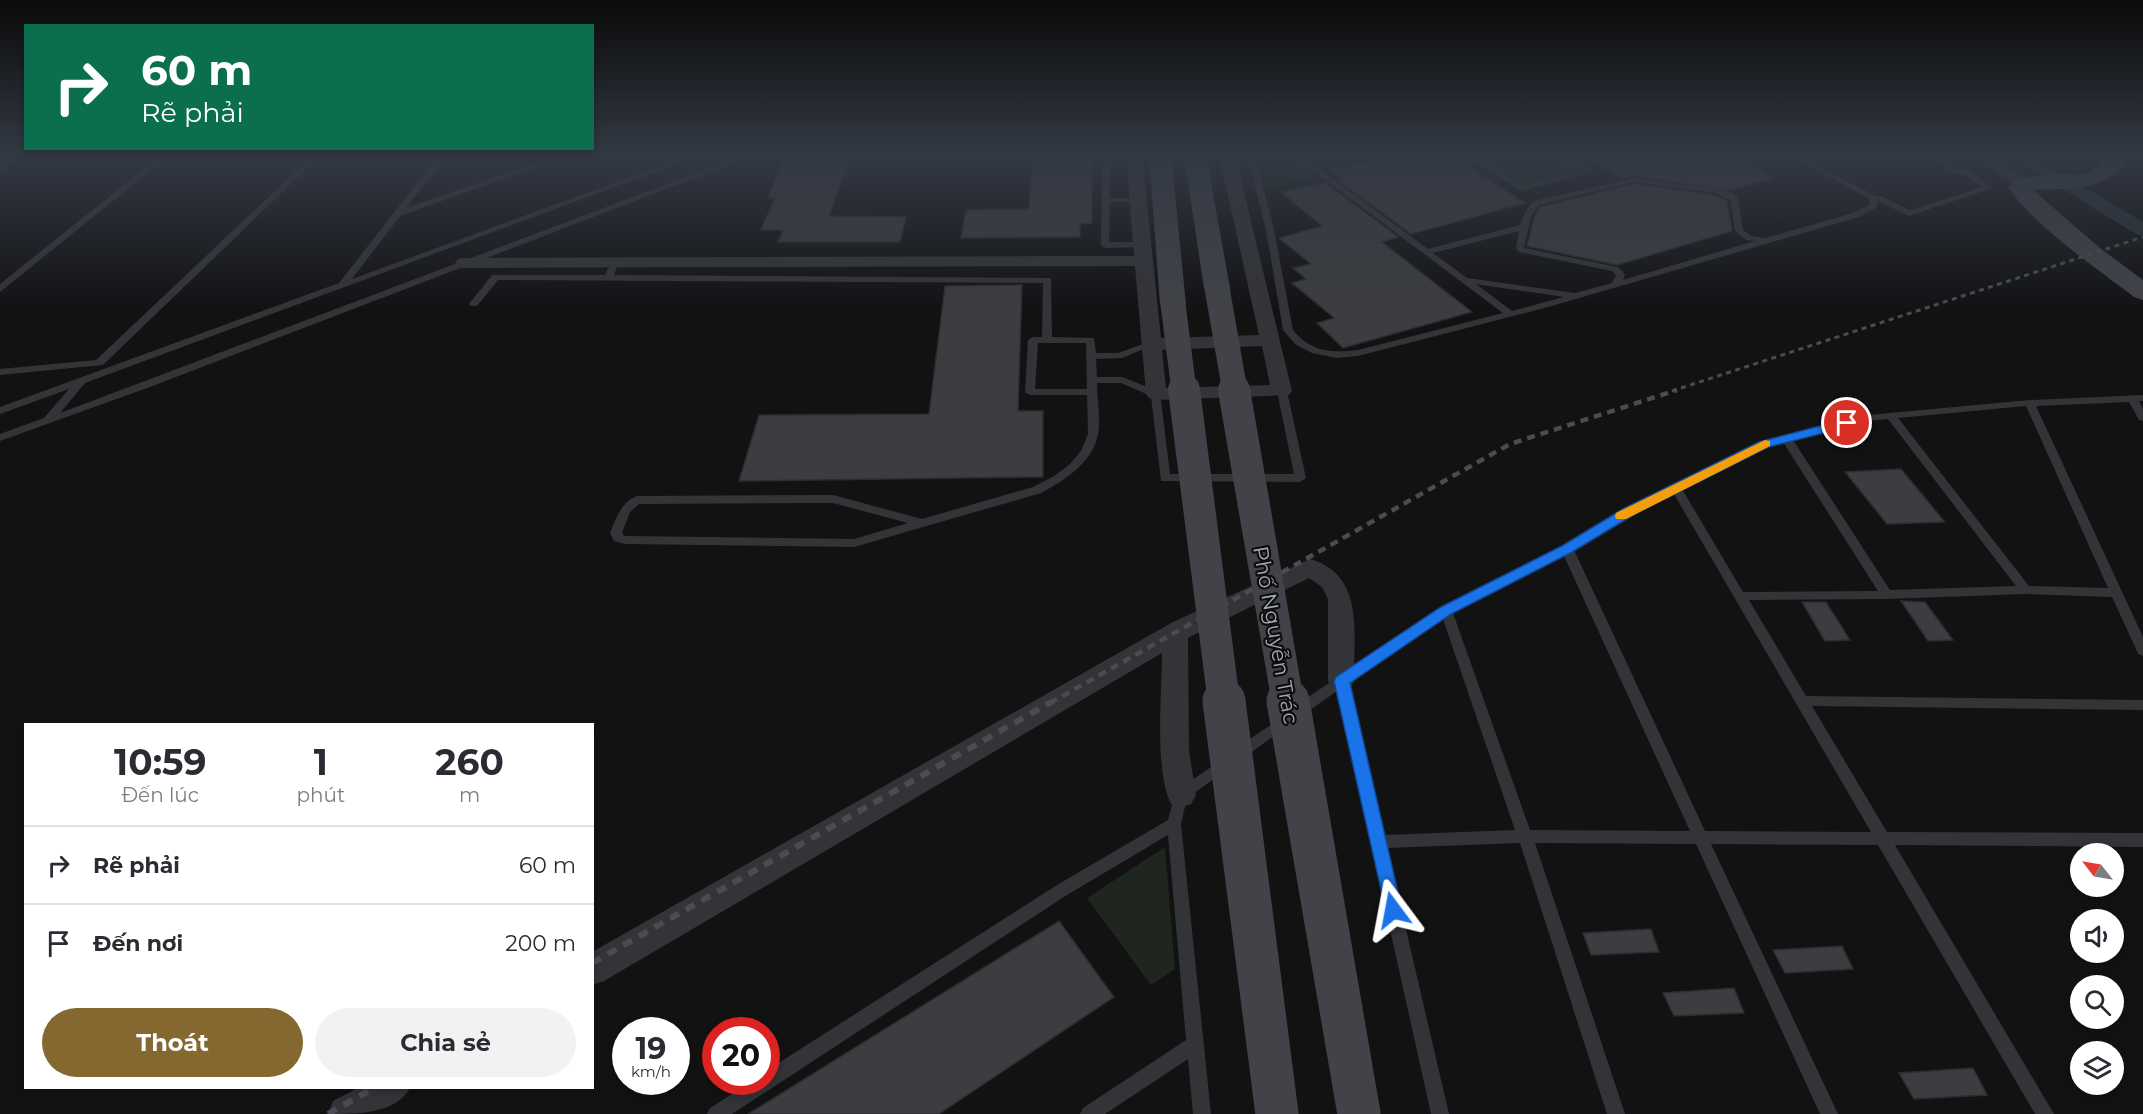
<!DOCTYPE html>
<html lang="vi">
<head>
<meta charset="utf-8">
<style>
  :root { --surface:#fff; --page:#f2f2f3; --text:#2b2b33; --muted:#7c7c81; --line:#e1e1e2; --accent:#85682f }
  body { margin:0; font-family:Montserrat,sans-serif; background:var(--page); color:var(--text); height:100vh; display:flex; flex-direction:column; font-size:22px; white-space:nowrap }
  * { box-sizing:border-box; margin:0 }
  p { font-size:20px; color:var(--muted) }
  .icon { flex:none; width:33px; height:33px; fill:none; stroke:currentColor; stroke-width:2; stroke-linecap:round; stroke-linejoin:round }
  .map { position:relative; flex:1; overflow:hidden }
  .drawer { position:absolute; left:24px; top:723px; width:570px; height:366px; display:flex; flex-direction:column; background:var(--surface); border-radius:0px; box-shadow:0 3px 9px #0003 }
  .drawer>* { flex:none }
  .guide { position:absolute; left:24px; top:24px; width:570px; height:126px; border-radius:0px; box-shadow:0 3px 9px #0003; background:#0b6e4f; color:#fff; overflow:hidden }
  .needle { width:39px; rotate:301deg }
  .tools { position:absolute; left:2070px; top:843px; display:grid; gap:12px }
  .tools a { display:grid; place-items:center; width:54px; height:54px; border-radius:50%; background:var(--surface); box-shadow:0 3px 9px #0003; font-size:30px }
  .speed { position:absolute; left:612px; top:1017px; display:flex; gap:12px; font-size:30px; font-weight:700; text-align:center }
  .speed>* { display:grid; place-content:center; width:78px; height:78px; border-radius:50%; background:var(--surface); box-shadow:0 3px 9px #0003; line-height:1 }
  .speed small { font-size:15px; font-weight:400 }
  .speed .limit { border:9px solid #d22; background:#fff; color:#111 }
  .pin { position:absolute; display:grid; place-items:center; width:51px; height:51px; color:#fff; margin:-26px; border:3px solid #fff; border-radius:50%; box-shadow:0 2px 6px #0007 }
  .me { position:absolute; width:66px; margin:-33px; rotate:347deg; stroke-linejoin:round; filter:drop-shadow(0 0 4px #0008) }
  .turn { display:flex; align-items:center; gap:21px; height:126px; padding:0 18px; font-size:27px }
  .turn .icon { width:78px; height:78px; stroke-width:2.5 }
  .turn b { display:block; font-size:42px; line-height:51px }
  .eta { display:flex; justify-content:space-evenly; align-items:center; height:102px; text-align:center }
  .eta b { font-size:36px; font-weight:700; line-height:42px }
  .cta { display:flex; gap:12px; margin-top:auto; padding:12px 18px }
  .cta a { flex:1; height:69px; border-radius:36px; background:var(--accent); color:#fff; font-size:24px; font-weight:700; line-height:69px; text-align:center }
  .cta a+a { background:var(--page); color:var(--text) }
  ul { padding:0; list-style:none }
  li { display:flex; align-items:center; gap:18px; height:78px; padding:0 18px; border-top:2px solid var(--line) }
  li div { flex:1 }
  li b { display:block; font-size:22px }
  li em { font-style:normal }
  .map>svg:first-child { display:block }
  .green { fill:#1e261f }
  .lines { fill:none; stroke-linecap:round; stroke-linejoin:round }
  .canal { fill:#283037; fill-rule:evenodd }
  .building { fill:#3c3d40; stroke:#2c2c2f; stroke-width:1.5 }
  .lane { fill:#333438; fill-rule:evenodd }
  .street { fill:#333438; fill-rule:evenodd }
  .secondary { fill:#414348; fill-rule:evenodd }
  .rail-far2 { stroke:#4a4c51; stroke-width:3; stroke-dasharray:5 4.5; stroke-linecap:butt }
  .rail-far1 { stroke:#4a4c51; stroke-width:4.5; stroke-dasharray:8 6; stroke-linecap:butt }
  .rail { stroke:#4a4c51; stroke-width:6; stroke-dasharray:10 8; stroke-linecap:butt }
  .secondary-bridge-far2 { stroke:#414348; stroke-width:25 }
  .secondary-bridge-far1 { stroke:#414348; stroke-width:32 }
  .secondary-bridge { stroke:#414348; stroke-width:43 }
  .route { fill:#1a73e8; stroke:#114b97; stroke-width:1.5 }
  .slow { fill:#f59e0b }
  .labels { text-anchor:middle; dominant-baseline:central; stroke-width:4.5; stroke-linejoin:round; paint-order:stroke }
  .street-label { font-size:21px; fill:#a3a8b4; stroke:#0d0d0e }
</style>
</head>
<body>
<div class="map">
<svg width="2143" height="1114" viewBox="0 0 2143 1114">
  <rect width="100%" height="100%" fill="#121213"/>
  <!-- green -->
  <path class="green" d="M1258,155H1291L1319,176L1267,188Z
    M1469,155H1560L1588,171L1522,189Z
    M1165,847L1175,969L1151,985L1087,898Z"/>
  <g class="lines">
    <!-- canal -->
    <path class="canal" d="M2008,155H2029L2143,222V236L2136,234Z"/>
  </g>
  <!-- building -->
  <path class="building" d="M820,155H851L829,216L906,217L900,242H778L783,230H761L775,198H768L785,157H819Z
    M1033,155H1092V223L1080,224V237L961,238L966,210L1029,209Z
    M1399,155H1451L1525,203L1411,234L1338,180L1342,179L1331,170Z
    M1622,155H1730L1775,178L1729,190L1634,176L1622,178L1593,162Z
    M1325,183L1398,237L1382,242L1472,312L1343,348L1317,323L1334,318L1292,283L1306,279L1293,268L1311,264L1279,238L1322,226L1281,192Z
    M1634,184L1715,195L1727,201L1732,231L1617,265L1527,246L1535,215L1540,207Z
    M1022,285L1018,411H1043V477L739,481L759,415L929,414L945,286Z
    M1901,469L1945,522L1887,524L1845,472Z
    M1901,601L1925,602L1953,640L1928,641Z
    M1802,602H1826L1850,640L1825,641Z
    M1059,921L1114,997L939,1114H748Z
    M1651,929L1659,952L1591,955L1583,933Z
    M1842,946L1853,969L1785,973L1773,950Z
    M1734,988L1744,1013L1674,1016L1663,993Z
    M1973,1068L1987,1095L1914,1099L1899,1073Z"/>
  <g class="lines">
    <!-- lane -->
    <path class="lane" d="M18,155H27L0,172V167Z
      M161,155H170L0,292V284Z
      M313,155H321L103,365L0,375V369L96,360Z
      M439,155H447L406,208L559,155H570L400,216L352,279L690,155H701L85,383L60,413L744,155H755L150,387L0,441V434L44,418L69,389L0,414V407L339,283Z
      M866,155H874L869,159L865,157Z
      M1102,155H1110V198H1138L1142,200L1138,202H1110L1109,242H1142L1145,243V247L1105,248L1101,245Z
      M1247,155H1255L1274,230L1293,330C1311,352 1331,353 1358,350L1503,313L1292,155H1301L1428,249L1520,225L1525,212L1533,201L1634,178L1717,189L1733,193L1738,199L1743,230L1751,236L1766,238L1853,213L1869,205L1870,199L1787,155H1797L1876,196H1881L1910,210L1983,187L1963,174H1954L1929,155H1938L1959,169H1968L1993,188L1909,216L1878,201L1876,208L1859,217L1541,309L1358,356L1337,358L1312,353L1295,344L1283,330L1266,230ZM1634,182L1716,193L1730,200L1735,231L1746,240L1755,241L1623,280L1625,274L1618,267L1524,248L1531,217L1539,205ZM1519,231L1516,248L1519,252L1612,271L1616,275L1612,283L1575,293L1467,278L1433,253ZM1476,284L1564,297L1512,311Z
      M1465,155H1474L1523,186L1581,170L1556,155H1565L1592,171L1522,191Z
      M615,259L619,262L614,275L1051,278L1052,337L1094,338L1096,353H1118L1151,341L1156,344L1122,358L1096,359L1097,377H1122L1160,392L1170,474H1294L1277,391L1282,388L1287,391L1306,478L1300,482L1161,481L1151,396L1121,383H1097C1097,399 1101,419 1098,435C1092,463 1065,480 1041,493L854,547L625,544L614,541L610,533C616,518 621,502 637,496L833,495L922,519L1033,487L1054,476L1070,464L1081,451L1088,434L1087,395H1030L1025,392L1028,340L1033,337H1042L1043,283L498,280L477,306H471L469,304L492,275H605L611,262ZM1038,343H1086L1087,389H1035ZM833,503L908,523L854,539L625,536L622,533L630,512L639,504Z
      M2143,395V401H2139L2143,409V421L2139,420L2129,402L2036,406L2143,637V656L2138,654L2137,651L2112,597L2026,594L1887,599L1749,600L1806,696L2143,700V710L1812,706L1887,832L2143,833V847L1895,845L2054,1114H2035L1878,845L1711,844L1838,1114H1820L1696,844L1535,843L1625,1114H1607L1520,843L1387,848L1449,1114H1431L1337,691L1303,715L1298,716L1293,715L1291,711L1293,707L1442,608L1563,546L1624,509L1759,442L1868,415L2030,400ZM2026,406L2108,588L2029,586L1898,418ZM1888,419L2016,586L1890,590L1793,440L1868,421ZM1783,442L1878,591L1743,592L1682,489L1767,446ZM1674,494L1871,832L1705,831L1574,550L1632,515ZM1564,556L1690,831L1530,830L1453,613ZM1443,619L1515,830L1384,835L1348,683Z
      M1284,716L1289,717L1291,721L1289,725L1245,757L1240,759L1235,757L1233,753L1235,749Z
      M1223,759L1228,761L1230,765L1228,769L1187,798L1181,824L1211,1114H1193L1188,1059L1105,1114H1080L1083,1108L1186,1040L1168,835L1067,895L732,1114H707L710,1108L751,1082H766V1071L1057,885L1168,820L1176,791Z"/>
    <!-- street -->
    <path class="street" d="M1126,155H1142L1161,338L1259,335L1219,155H1235L1292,391L1289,395L1156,400L1149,398L1146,394L1135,266L464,268L458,267L455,263L458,259L464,258L1134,256ZM1262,346L1270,385L1166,388L1162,350Z
      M1972,155H1990L2033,184L2031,187H2019Z
      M1310,559C1366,575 1353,635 1354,681L1350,688L1341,691L1332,688L1328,681V599L1322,587L1309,578L1188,638L1189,751L1196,795L1191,804L1181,807L1171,804C1154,769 1162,693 1162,653L604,981L592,985V952L1173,622Z
      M358,1088H410C396,1114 358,1114 328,1114L333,1101Z"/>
    <!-- secondary -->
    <path class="secondary" d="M1149,155H1171L1186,304L1182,309L1173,312L1164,309L1160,304Z
      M1184,155H1206L1230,288L1226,293L1217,296L1208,293L1204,288Z
      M2110,155H2133C2107,192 2073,188 2033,190L2100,248L2143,280V300L2134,297C2095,267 2035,227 2008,187C2018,172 2064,175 2082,175L2091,171Z"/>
    <!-- rail-far2 -->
    <path class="rail-far2" d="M1672,391L2143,237"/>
    <!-- rail-far1 -->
    <path class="rail-far1" d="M1050,703L1510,444L1677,390"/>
    <!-- rail -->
    <path class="rail" d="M592,963L1053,701
      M328,1114L374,1088"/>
    <!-- secondary-bridge-far2 -->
    <path class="secondary-bridge-far2" d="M1217,288L1235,391
      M1173,304L1184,391"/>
    <!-- secondary-bridge-far1 -->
    <path class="secondary-bridge-far1" d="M1184,390L1224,703
      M1234,390L1288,703"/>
    <!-- secondary-bridge -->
    <path class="secondary-bridge" d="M1224,701L1277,1114
      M1288,701L1359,1114"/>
  </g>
  <!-- sky -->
  <linearGradient id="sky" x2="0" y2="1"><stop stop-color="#0a0a0a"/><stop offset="0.5" stop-color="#333944"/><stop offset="1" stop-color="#333944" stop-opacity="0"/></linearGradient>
  <rect width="2143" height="311" fill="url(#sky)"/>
  <!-- route -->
  <path class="route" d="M1847,419L1852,421V426L1768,447L1633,515L1572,552L1451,614L1350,683L1402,910L1399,916L1393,919L1387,916L1334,681L1336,677L1441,607L1562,546L1623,509L1759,442Z"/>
  <!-- slow -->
  <path class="slow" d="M1765,440L1770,441V446L1626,519H1616L1615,516L1616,513Z"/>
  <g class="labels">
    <!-- street labels -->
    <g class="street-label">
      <text transform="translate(1276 635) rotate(80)">Phố Nguyễn Trác</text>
    </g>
  </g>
</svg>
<div class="tools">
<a><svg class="needle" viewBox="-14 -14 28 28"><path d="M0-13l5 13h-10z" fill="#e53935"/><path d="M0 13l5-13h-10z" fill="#7c7c81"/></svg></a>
<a><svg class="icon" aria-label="sound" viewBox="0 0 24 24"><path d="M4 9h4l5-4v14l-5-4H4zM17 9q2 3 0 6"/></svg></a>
<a><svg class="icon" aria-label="search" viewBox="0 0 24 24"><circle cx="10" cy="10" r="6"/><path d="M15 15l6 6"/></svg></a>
<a><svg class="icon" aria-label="layers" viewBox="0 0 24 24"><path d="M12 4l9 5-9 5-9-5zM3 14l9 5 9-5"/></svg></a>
</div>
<div class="speed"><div>19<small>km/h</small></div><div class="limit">20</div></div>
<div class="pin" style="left:1847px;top:423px;background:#d93025"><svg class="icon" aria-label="arrive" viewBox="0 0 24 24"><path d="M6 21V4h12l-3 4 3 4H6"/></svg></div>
<svg class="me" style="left:1393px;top:910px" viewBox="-20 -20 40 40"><path d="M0-17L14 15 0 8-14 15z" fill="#1a73e8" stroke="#fff" stroke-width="4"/></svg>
<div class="guide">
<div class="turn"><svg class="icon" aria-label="right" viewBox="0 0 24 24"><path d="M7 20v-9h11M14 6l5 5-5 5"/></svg><div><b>60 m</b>Rẽ phải</div></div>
</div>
<section class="drawer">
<div class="eta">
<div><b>10:59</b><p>Đến lúc</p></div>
<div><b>1</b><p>phút</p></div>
<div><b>260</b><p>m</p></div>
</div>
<ul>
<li><svg class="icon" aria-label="right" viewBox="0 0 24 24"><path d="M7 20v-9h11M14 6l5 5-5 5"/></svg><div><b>Rẽ phải</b></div><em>60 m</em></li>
<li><svg class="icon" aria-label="arrive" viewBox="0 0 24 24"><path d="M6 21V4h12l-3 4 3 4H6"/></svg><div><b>Đến nơi</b></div><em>200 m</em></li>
</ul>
<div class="cta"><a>Thoát</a><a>Chia sẻ</a></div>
</section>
</div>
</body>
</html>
